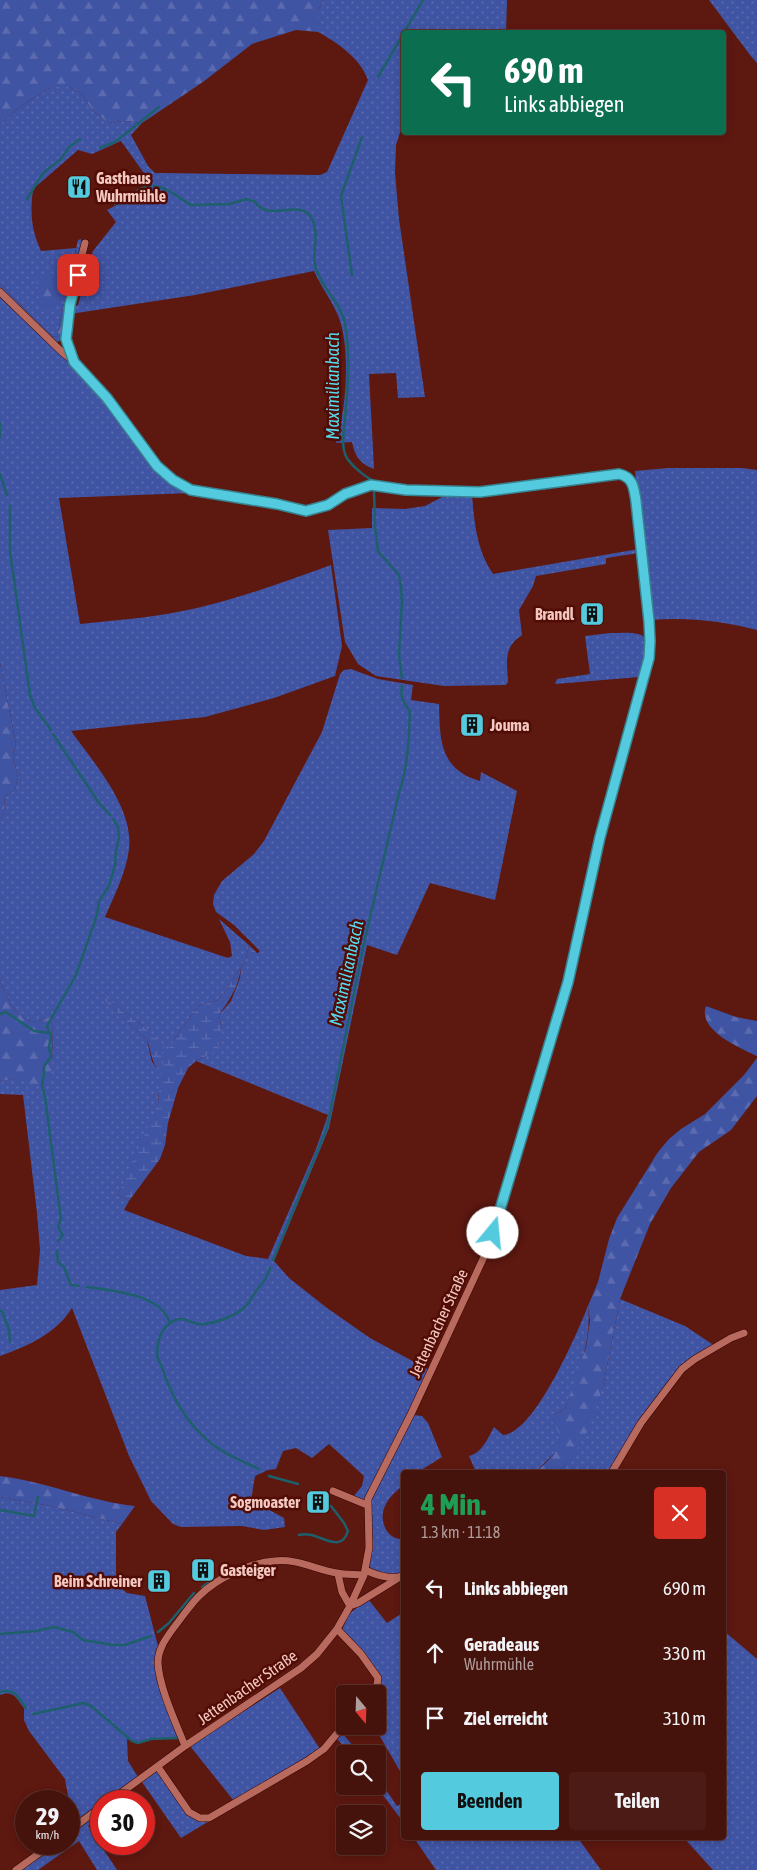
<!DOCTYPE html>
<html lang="de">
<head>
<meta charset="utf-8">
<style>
  :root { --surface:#46120c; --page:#4d1b15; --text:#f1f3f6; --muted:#b09e9d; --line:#5e322d; --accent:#54cade }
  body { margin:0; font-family:"Asap Condensed",sans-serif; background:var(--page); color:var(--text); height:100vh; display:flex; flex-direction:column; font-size:19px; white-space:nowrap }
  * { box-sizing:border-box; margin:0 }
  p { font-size:16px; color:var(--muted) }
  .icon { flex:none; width:28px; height:28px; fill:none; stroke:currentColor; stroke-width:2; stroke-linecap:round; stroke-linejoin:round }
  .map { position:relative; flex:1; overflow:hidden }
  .drawer { position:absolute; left:401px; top:1470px; width:325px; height:370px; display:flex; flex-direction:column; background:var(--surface); border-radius:5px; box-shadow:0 2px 8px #0003,0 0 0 1px var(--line) }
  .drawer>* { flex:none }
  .guide { position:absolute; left:401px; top:30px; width:325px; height:105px; border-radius:5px; box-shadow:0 2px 8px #0003,0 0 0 1px var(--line); background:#0b6e4f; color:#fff; overflow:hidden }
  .needle { width:32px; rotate:161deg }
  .tools { position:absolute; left:336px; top:1685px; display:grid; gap:10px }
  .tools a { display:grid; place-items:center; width:50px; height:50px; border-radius:5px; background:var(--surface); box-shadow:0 2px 8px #0003,0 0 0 1px var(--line); font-size:25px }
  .speed { position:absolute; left:15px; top:1790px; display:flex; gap:10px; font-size:25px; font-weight:700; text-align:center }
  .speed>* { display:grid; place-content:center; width:65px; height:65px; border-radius:50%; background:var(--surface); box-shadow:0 2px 8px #0003,0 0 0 1px var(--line); line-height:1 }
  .speed small { font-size:12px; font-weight:400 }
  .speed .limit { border:8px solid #d22; background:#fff; color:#111 }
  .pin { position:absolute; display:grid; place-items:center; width:42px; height:42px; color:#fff; margin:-21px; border-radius:10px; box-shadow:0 2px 8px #0006 }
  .me { position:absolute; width:55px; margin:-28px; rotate:17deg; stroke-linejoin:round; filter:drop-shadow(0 0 4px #0008) }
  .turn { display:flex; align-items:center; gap:18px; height:105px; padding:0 20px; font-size:22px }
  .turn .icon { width:65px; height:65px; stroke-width:2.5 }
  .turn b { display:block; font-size:35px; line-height:42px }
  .round { display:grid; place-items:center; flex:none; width:52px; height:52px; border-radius:5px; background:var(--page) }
  .overview { display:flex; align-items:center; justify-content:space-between; height:85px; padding:0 20px }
  h1 { font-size:30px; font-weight:700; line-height:38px; color:#1e9e55 }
  .action { display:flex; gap:10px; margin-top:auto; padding:10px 20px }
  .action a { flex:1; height:58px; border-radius:5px; background:var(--accent); color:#111; font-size:20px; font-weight:700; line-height:58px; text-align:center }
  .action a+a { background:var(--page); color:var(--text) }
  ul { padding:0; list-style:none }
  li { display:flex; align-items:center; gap:15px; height:65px; padding:0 20px }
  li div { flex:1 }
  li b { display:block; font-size:19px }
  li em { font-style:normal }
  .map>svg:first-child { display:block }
  .grass { fill:url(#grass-dots); fill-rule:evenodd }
  .forest { fill:url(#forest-firs) }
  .wetland { fill:url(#wetland-marsh) }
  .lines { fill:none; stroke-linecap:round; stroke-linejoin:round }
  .stream { stroke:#1d606b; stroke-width:2.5 }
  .street-casing { stroke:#390502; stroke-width:8 }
  .street { stroke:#b76a5d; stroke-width:7 }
  .route-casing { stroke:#378390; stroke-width:12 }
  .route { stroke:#54cade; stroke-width:9 }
  .labels { text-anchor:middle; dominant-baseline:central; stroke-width:5; stroke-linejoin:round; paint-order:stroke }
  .poi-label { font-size:16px; font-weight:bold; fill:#f3c8c0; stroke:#510c05; text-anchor:start }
  .street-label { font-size:16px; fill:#f3c8c0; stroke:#510c05 }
  .water-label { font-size:18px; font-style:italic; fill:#54dbf1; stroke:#510c05 }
</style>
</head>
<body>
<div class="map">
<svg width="757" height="1870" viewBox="0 0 757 1870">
  <defs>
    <pattern id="grass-dots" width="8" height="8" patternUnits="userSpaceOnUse" patternTransform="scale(1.25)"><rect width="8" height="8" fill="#4054a4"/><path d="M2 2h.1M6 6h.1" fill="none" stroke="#5c6baf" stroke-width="1.8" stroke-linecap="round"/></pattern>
    <pattern id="forest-firs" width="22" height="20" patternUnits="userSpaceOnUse" patternTransform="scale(1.25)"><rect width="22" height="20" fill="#4054a4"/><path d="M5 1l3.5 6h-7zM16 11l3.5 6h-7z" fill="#5c6baf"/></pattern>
    <pattern id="wetland-marsh" width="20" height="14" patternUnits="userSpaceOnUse" patternTransform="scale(1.25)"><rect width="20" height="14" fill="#4054a4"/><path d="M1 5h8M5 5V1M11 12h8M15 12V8" fill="none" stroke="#5c6baf"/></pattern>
  </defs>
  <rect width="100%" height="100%" fill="#5d1810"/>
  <!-- grass -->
  <path class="grass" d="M323,0H507L506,32H404V120L396,145L395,173L399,219L425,397L398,398L396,373L369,374L374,469C360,464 355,456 352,442L336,443C346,411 351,350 339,318C333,302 321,287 314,271L195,295L70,314L71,308L78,305L93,251L116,222L107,210L144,191L151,183L121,141L92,154L78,150L33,189C30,213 31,229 41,251L76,248L57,336L53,337L0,284V124L21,106L51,87H69L81,93L92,110L109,123L123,121L142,123L131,135L148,166L155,173L320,175L327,172L368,80C360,58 338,43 318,32V11Z
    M709,0H757V63L750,55Z
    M0,295L72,363L108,405L157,469L191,493L59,498L80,624C119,620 159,617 197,608C243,597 287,581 331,565L342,646L335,676L274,698L205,717L71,731C94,763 134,808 129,849C126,873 114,896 105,917L228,958L232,956L230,942L219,919L249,945L246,958L223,995L218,1000L198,1006L175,1038L159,1091L158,1104L153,1118L118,1195L129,1201L124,1210L246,1256L268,1259L316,1149L328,1115L196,1061C222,1048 225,1045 219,1015L231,1001L240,978L241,968L260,951L234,925L216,912L213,904L214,895L222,881L254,854L264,841L322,732L340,674L344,670L351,669L378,679L413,685L411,700L439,704C440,728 438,758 462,773C467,777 474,779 480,781L481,772L517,791L495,900L430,883L397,955L367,945L329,1128L274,1261L289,1278L327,1308L370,1338L429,1370L365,1499L362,1501L353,1497L362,1486L364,1476L329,1444L312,1458L296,1448L283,1451L276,1469L268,1470L255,1476L251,1500L284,1518L285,1527L264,1530L242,1526L181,1527L173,1524L151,1501L129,1456L72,1308C69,1312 66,1317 62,1321C46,1338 22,1348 0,1356V1290L37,1285L40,1250L37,1213L23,1095L0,1094V1082L6,1080L24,1078L52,1064L53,1019L49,1017C23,1033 7,1001 0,979V819L4,813L5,796L15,790L18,777L13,757L16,744L0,663ZM90,986L143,1026L164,1046L157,1068L152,1062L147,1040Z
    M668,468H742L757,470V630C722,621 688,617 652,620L635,471Z
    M448,494L472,495C474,522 477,551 493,574L639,549V553L606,558V564L536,576L533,586L519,610L522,635C503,648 507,661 508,682L506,685L444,686L376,676L358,664L345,642L328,530L372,528V508L405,509L425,506Z
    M610,633C619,633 630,632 638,634C656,638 643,667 639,677L555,684L557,679L590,674L585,636Z
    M620,1299L685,1326L715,1346L683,1368L610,1472H559L566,1463L603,1387Z
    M588,1306C592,1342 577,1376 565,1409L554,1415L556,1426L561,1434L557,1450L536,1472H476L469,1456C482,1453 488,1438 494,1427L503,1435C535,1433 577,1333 588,1306Z
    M414,1415L422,1416L428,1423L442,1457L418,1472H404V1485C396,1491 389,1497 385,1506C378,1520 387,1541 404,1539V1573C395,1578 376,1574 370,1567L371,1542L370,1503Z
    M0,1497L51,1506L122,1524L116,1532V1579L121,1588L127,1593L145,1596L158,1646L156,1662L179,1739H151L138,1743L127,1739L128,1761L138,1777L104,1801H101V1803L72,1824L69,1818V1801L65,1779L29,1731L24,1720V1708C16,1698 14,1690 0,1695Z
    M368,1599L387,1623L404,1612V1778L374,1726H378V1694H371L380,1683L342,1630L349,1614Z
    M724,1631L757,1659V1870H713L684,1838H724Z
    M280,1688L320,1749L309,1757L234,1801L190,1746Z
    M343,1734L360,1754H351L337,1739Z
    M157,1771L187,1813C194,1820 201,1821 211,1820L181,1838L142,1782Z
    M378,1778L397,1806L404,1802V1823L376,1786Z
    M101,1811V1816L88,1826L117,1870H97L79,1841L38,1870H21L56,1844H69V1835Z
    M414,1838H578L601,1870H436Z"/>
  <!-- forest -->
  <path class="forest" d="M0,0H323L318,11V32L296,30L252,44L203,82L142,123L123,121L109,123L92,110L81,93L69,87H51L21,106L0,124Z
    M81,239L82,244L64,338L56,343L0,291V284L53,337L57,336L78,240Z
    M52,274C59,290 64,302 47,312L41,302L35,276Z
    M0,663L16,744L13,757L18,777L15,790L5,796L4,813L0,819Z
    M0,979C7,1001 23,1033 49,1017L53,1019L52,1064L49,1082L29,1089L24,1079L6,1080L0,1082Z
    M706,1006L736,1017L757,1021V1056C740,1048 697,1030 706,1006Z
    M757,1058V1096L731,1130L699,1152L671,1188L650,1224L620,1299L603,1387L588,1430L577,1449L559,1472H536C548,1461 559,1452 560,1434L551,1420L554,1415L565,1409L586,1347L590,1321L588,1306L598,1282L609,1239L617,1218L658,1152L669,1139L681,1129L705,1114L744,1075Z
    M0,1476C47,1482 89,1501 135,1506L122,1524L51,1506L0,1497Z"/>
  <!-- wetland -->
  <path class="wetland" d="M249,945L258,954L241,968C238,988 230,999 219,1015L223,1037L216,1051L196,1061L188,1068L178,1088L168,1123L165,1145L160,1159L129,1201L118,1195L158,1104L161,1067L166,1055L175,1038L198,1006L218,1000L223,995L246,958Z
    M84,981L143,1026L165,1046L157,1068C151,1060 151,1050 147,1040Z"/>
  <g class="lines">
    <!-- stream -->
    <path class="stream" d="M378,77L423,0
      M100,148L115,142L159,107
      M154,186C170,188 178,198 191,205L229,204L247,199L255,202C269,223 301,197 312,219C320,234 312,249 315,264C318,282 335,297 342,314C347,324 347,341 348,352C349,374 347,398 345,420C344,431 341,443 345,454C348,463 364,476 372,480
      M27,199L43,173L61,159L69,147L80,139
      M115,204L142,188L151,185
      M352,275L341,196L362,137
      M0,423V437
      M0,474L7,495
      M374,489L375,526L378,551L399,575L401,587L402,601L399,655L402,678
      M10,506V551L30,695L35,708L51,730
      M53,734L99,803L110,815
      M0,1014L6,1012L34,1031L50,1033
      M58,1241L63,1235L58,1227L61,1219L45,1097L42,1085L44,1073V1066L51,1057L49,1047L51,1037L47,1026L76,975L97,915L99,901L109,886L115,865L116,851L119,837L118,827L113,819
      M57,1251L58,1262L64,1267L71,1285L79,1286
      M273,1260L327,1128L364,943L399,793C408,766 409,739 410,711C403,702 400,697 402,686
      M87,1287C113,1291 161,1294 170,1323
      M0,1311H2L9,1330L10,1342
      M259,1469C244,1462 226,1455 212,1444C185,1422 172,1397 161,1365C160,1362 157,1358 157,1355C157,1343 159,1332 169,1324C184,1312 189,1326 204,1324C217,1323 237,1315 246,1306C251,1300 254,1293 259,1287C265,1281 267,1277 270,1268
      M269,1476L298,1484
      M0,1510L34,1516L38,1497
      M299,1535C317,1529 340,1557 348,1531L344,1523L331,1506
      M202,1587L208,1583
      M158,1632L169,1623L194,1593
      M0,1634L36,1631L54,1627L73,1632L83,1640L113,1645H125L151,1636
      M0,1692C15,1688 18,1697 26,1708
      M33,1714L84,1703L91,1706L132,1741L138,1743L151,1739L177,1738"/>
    <defs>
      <path id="street" d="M85,243L70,304L67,326L66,339L70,353L74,362L107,398L157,466L173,480L191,491L277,504L306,511L328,505L345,494L371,485L406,490L480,492L610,474C632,473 633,482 636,501L649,621L650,650L600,837L568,982L554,1033L489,1246L412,1412L368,1499L369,1548L364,1575L350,1606L337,1629L317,1654L301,1668L185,1746L110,1801
        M0,292L62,352L72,360
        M612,1472L641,1423L682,1369L695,1359L731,1338L744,1333
        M333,1491L367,1505
        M365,1570C376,1575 393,1581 404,1575
        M338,1574L342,1592L350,1606L358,1603L400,1577
        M337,1629L361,1654L378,1678L377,1685L368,1694
        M185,1746C176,1723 159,1687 158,1663C158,1648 167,1637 175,1626C183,1616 190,1605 199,1596C217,1578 249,1563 274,1561C296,1558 317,1570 337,1573C346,1575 355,1574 364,1575
        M158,1767L189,1812L200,1818H209L307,1761L324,1749L345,1724
        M69,1831L101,1807
        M16,1870L52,1844"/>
    </defs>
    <!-- street casing -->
    <use href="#street" class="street-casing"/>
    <!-- street -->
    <use href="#street" class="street"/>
  </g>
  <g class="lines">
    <defs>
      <path id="route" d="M78,275L70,304L66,339L74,362L107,398L157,466L173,480L191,490L277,504L306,511L328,505L345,494L371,485L406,490L480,492L619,474C633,477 634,488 636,501L649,621L650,641L649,658L600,837L568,982L493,1233"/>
    </defs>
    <!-- route casing -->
    <use href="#route" class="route-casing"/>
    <!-- route -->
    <use href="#route" class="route"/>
  </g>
  <!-- icons -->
  <defs>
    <symbol id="restaurant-square" viewBox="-11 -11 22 22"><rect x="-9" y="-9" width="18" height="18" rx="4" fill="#54cade" stroke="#510c05"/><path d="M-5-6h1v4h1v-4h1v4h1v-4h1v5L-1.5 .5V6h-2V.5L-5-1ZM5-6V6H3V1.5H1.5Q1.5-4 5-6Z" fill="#111"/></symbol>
    <symbol id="building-square" viewBox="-11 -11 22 22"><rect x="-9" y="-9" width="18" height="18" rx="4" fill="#54cade" stroke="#510c05"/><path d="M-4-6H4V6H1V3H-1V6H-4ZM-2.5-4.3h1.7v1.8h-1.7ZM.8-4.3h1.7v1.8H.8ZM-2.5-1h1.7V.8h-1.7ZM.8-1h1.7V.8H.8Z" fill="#111"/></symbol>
  </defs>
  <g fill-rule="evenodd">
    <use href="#restaurant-square" x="65" y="173" width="28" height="28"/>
    <use href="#building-square" x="578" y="600" width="28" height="28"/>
    <use href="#building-square" x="458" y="711" width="28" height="28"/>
    <use href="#building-square" x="304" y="1488" width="28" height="28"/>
    <use href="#building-square" x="189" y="1556" width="28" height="28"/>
    <use href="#building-square" x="145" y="1567" width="28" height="28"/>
  </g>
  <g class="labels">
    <!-- poi labels -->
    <g class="poi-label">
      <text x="96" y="178">Gasthaus<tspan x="96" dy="18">Wuhrmühle</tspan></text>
      <text x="574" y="614" text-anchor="end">Brandl</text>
      <text x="490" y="725">Jouma</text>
      <text x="300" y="1502" text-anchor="end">Sogmoaster</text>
      <text x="220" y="1570">Gasteiger</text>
      <text x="142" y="1581" text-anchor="end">Beim Schreiner</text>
    </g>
    <!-- street labels -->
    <g class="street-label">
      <text transform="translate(438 1323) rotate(-65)">Jettenbacher Straße</text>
      <text transform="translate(247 1687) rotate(-35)">Jettenbacher Straße</text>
    </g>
    <!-- water labels -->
    <g class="water-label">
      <text transform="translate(332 386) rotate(-90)">Maximilianbach</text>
      <text transform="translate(346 973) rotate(-78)">Maximilianbach</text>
    </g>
  </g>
</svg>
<div class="tools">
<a><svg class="needle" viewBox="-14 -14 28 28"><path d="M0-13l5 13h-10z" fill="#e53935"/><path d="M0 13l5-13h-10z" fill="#b09e9d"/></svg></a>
<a><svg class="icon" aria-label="search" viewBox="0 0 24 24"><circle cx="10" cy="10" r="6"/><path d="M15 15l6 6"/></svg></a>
<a><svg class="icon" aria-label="layers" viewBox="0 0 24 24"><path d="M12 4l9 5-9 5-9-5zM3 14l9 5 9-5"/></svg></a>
</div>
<div class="speed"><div>29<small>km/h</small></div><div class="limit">30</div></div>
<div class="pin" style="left:78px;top:275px;background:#d93025"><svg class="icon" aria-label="arrive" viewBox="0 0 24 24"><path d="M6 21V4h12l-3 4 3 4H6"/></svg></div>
<svg class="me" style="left:493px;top:1233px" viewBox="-20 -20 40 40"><circle r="19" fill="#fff"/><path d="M0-13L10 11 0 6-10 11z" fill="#54cade"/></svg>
<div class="guide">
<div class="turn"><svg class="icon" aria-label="left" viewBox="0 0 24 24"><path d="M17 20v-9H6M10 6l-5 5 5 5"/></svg><div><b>690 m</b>Links abbiegen</div></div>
</div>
<section class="drawer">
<div class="overview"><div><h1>4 Min.</h1><p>1.3 km · 11:18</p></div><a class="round" style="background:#d93025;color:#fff"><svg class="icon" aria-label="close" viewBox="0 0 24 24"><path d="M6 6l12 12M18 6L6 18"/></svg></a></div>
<ul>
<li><svg class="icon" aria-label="left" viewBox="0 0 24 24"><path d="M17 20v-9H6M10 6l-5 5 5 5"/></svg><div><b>Links abbiegen</b></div><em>690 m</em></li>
<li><svg class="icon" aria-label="ahead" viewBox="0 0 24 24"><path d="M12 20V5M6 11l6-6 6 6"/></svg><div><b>Geradeaus</b><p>Wuhrmühle</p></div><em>330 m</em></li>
<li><svg class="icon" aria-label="arrive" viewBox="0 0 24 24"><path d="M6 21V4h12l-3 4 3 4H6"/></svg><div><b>Ziel erreicht</b></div><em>310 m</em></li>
</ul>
<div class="action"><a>Beenden</a><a>Teilen</a></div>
</section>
</div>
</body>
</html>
